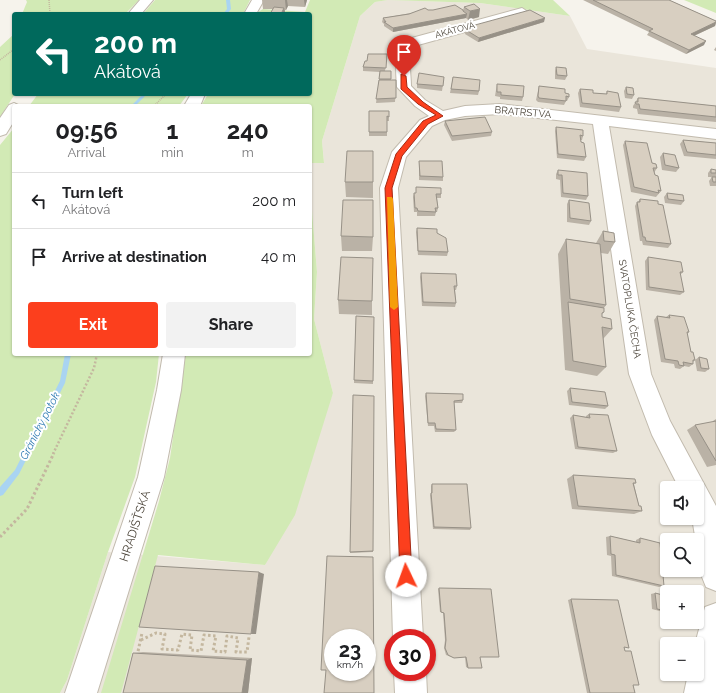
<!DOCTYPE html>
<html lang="en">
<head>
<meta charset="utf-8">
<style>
  :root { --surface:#fff; --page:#f2f2f2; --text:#202124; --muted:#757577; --line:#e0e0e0; --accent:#fc3f1d }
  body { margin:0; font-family:Raleway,sans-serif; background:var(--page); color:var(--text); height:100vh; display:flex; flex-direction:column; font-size:15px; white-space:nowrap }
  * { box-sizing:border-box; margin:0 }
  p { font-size:13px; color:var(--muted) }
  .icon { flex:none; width:22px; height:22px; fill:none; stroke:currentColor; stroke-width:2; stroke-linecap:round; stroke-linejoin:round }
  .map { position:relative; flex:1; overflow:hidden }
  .panel { position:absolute; left:12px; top:104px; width:300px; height:252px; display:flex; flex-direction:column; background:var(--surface); border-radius:4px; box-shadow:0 1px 3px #0004 }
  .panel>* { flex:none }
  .guide { position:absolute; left:12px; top:12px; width:300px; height:84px; border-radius:4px; box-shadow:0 1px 3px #0004; background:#00695c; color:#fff; overflow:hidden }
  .controls { position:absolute; left:660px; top:481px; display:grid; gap:8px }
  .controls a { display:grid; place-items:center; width:44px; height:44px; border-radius:4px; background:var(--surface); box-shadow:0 1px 3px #0004; font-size:20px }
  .speed { position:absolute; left:324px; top:629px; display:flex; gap:8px; font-size:20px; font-weight:700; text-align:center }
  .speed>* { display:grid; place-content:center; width:52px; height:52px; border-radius:50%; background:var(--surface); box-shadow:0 1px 3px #0004; line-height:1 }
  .speed small { font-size:10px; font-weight:400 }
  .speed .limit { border:6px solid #d22; background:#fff; color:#111 }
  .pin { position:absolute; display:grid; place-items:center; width:34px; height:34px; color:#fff; margin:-41px -17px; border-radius:50% 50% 50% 0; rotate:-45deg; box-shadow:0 0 4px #0007 }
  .pin .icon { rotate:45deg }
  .me { position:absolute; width:44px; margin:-22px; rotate:357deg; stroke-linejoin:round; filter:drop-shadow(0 0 3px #0008) }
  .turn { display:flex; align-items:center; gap:14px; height:84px; padding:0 16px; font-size:18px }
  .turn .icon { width:52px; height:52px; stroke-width:2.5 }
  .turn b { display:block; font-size:28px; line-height:34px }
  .eta { display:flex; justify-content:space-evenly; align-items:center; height:68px; text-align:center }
  .eta b { font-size:24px; font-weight:700; line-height:28px }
  .primary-button { display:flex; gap:8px; margin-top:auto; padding:8px 16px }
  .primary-button a { flex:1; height:46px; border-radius:4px; background:var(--accent); color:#fff; font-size:16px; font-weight:700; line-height:46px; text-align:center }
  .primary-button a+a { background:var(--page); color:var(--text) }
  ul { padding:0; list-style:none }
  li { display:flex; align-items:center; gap:12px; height:56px; padding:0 16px; border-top:1px solid var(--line) }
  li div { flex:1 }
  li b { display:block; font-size:15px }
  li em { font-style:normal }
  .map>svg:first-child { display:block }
  .residential { fill:#eae5da; fill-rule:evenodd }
  .green { fill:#d2eab5 }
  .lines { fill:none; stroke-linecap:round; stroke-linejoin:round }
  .stream { fill:#a9d4f2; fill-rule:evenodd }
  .minor-casing { stroke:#c2bbae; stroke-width:2 }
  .tertiary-casing { stroke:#c2bbae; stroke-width:2 }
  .path-far2 { stroke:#c4b79f; stroke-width:1.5; stroke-dasharray:1 1; stroke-linecap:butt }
  .path-far1 { stroke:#c4b79f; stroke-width:2.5; stroke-dasharray:2 2; stroke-linecap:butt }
  .path { stroke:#c4b79f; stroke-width:3; stroke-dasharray:2.5 2.5; stroke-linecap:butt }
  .minor { fill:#fff; fill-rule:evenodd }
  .tertiary { fill:#fff; fill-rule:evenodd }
  .wall { fill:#bab2a6 }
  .shaded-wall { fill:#979187 }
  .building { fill:#d8cfc1; stroke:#979187; fill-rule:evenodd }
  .route { fill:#fc3f1d; stroke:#a42913 }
  .slow { fill:#f59e0b }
  .labels { text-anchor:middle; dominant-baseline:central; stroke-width:4; stroke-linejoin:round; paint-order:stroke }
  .far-street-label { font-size:9px; fill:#4b4439; stroke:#fff }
  .street-label { font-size:10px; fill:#4b4439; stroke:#fff }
  .water-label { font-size:11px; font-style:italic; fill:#2e7ab2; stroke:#fff }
  .near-street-label { font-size:12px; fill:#4b4439; stroke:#fff }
</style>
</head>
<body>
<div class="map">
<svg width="716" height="693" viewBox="0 0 716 693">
  <rect width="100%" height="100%" fill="#f6f3ec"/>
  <!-- residential -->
  <path class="residential" d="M388,0L480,3L570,16L587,49L716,68V693H60L67,680L108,552L265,565L333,393L314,319L317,272L310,186V163L324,162L322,141L360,16L375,2ZM667,488H697V518H667ZM667,540H697V570H667ZM667,592H697V622H667ZM333,638H367V672H333ZM393,638H427V672H393ZM667,644H697V674H667Z"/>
  <!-- green -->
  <path class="green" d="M26,0H139L125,14H22L27,2Z
    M155,0H250L243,14H143Z
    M310,0H553L570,16L480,3L388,0L375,2L360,16L322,141L324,163H310V106H201L208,94H310V14L274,11L266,14H255L263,9L305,12Z
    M684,0H716V13Z
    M14,34L15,94L0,117V47Z
    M38,94H188L179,106H29Z
    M14,128V354H159L156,382L135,477L108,552L67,680L60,693H0V145Z
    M310,186L317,272L314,319L333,393L295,515L265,565L158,555L121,693H101L159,501L170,458L185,354H310Z"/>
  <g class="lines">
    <!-- stream -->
    <path class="stream" d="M226,0H230L231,9L227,14H223L227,9Z
      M143,94H147L135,106H131Z
      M65,354H71L65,383L19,474L3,495L0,496V487L15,470L60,381Z"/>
    <defs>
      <path id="minor" d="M522,8L528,12L526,15L418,45C406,55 411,72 411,86L425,100L443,111L465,106L500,104L716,129V139L609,126L651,374L670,421L716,506V591L706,587L702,577L692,518H697V488H679L652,435L629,374L593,124L500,114L465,116L445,120L432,126L406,157L398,188L423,638H393L380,188L392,152L420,120L429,116L415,106L397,87C396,69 393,52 408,39Z
        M716,603V693H684L688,674H697V644H695L705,607Z
        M394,672H426L427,693H395Z"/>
      <path id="tertiary" d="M140,0H153L141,14H128Z
        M252,0H264L256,14H244Z
        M191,94H205L200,106H184Z
        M14,103L20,106H14V121L6,134L0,136V118L9,105Z
        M163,354H185L181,390L164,477L97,693H65L138,477L157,390Z"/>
    </defs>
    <!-- minor casing -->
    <use href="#minor" class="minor-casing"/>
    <!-- tertiary casing -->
    <use href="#tertiary" class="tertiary-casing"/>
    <!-- path-far2 -->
    <path class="path-far2" d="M49,0L50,14
      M0,60L14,49
      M154,106L166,94"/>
    <!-- path-far1 -->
    <path class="path-far1" d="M53,454L94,368L97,354"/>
    <!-- path -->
    <path class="path" d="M0,537L27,509L54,453
      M141,640L156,633L165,634L162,649L178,650L182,634L192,635L190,650L201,651L204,635L216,636L213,651L225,652L227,636L238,638L236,652H247L249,637
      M137,656L142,633"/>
    <!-- minor -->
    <use href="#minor" class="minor"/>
    <!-- tertiary -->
    <use href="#tertiary" class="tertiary"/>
  </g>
  <!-- wall -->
  <path class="wall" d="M262,0H307L305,7L288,6L286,10H285V12L284,14H271L273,9H263Z
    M583,0H669L716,21V23L715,26L694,36L704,45L686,54L647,35L649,32Z
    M464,7L479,17L468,20L466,18L393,32L384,26V24L382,22L383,18L428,10H463Z
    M544,22L478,42L465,34L466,30Z
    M716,47V51L714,50Z
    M387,54L385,71L391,79V80H396L395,102L376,103L380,72L363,71V67L367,61Z
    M556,67L567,76L565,80L555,79V71Z
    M444,77L442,91L417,88V84Z
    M453,77L479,91L478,95L450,93Z
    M497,84L523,97L522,101L500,99V97L495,96Z
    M539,86L565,93L569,97L567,101H566L564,105L538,102L536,100L538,91Z
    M626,87L634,95L632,99L625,98L624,91Z
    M580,89L593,93L606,94L607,91L621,107L619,112L580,107L578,93Z
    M638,98L716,106V122L638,114L637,109L633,108V106Z
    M369,111H389V121H387V136H369Z
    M445,121L492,132L491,136L452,141L444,125Z
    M556,127L583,136L582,140H580L586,157L584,161L557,158L555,131Z
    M683,140L716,143V159L684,156L680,144Z
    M625,141L652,163L657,168L654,173L661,191L656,197L631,192L623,145Z
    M663,153L679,168L676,172L662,170L660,157Z
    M419,161L443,177V181L419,180Z
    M711,169L716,170V186H710L709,181L712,177H708V173Z
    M558,170L588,196L586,200L561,197L560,180L556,179V174Z
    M345,182H373V198L346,197Z
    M416,187L441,194V198H437L438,208L437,212H436L435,216H417V212H414L413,197L414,193H416Z
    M667,193L684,201L681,205L665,203L664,197Z
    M640,199L671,244L668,248L643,245L642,241H640L635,206L637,202H638Z
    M569,200L591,221L589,225L567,222V204Z
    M417,228L437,233L448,252L447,256L418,255L416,232Z
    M603,231L615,242L608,254L601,253L606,305L604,308V312L602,314V317L612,329L603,339L606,367L597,376L565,370L558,254L566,239L596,243Z
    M341,236L373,237L372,251H342Z
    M648,257L683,272L680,275L684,292L680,295L646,290L645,261Z
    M421,273L457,286L456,290H455L456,303L455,307L422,306L420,277Z
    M338,300L372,301V315L339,314Z
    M669,315L689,332L687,334L691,352L695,360L693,362V364L689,367L684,366L680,369L675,368L674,364L661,362L654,320L657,316L666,317Z
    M356,316L374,317L373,384L354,383Z
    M699,357L709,369L705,372L697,371L695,360Z
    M570,388L608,406L605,409L569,405L567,391Z
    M426,393L463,400L462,403H454L456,430L454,432H435L434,426H428L425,396Z
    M353,395L373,551V552L350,553Z
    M589,414L617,451L613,453L575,449L570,418L573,415L586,417V416Z
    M716,419V465L707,467L687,430L695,425L714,422L713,421Z
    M573,475L636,483L634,484L639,506L642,511L634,514L572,509L567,479Z
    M432,484L471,528L470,530L433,529L430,495L431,493V486Z
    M610,536L636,542V540L640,538L664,586L659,587L612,576L611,556L607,555L606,537Z
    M439,588L480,657L468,668L466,667L465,657L454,658L446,655L444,648L445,640L443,613L440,612L438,589Z
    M655,593L667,596V613L652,609L651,594Z
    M571,599L624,647L625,651H631L633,685L635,693H587L568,600Z
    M143,652L252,658L248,693H123L133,653Z"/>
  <!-- shaded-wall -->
  <path class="shaded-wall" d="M285,0H287L288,6L286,10Z
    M304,0H307L305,7Z
    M284,8L285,12L284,14H281Z
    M480,9L479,17L468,20L470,11Z
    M467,14L466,18L393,32V28Z
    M545,18L544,22L478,42L479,38Z
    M716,22L715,26L689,38L691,34Z
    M706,41L704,45L686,54L689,50Z
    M259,572L264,574L256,634H251Z
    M252,658L248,693H242L247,660Z"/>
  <!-- building -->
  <path class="building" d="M593,0H669L716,21V22L691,34L706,41L689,50L649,31L653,29Z
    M474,4L480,9L470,11L464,7Z
    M455,5L463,10V11L467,14L393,28L384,22H386L383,18L409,14L425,8L428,10H433Z
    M274,7L284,8L281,14H270Z
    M530,10L545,18L479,38L466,30L475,25Z
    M368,54H387L386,68L363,67L365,61H367Z
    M556,67L566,68L567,76L557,75Z
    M380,71H391V79H379Z
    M419,73L444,77L443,86L417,84Z
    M453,77L480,80L479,91L451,89Z
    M379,80H396V98L376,99Z
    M497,84L524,86L523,97L501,95V92H497Z
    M539,86L565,89V93L569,94V97L566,96V101L539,98L538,96Z
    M626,87L633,88L634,95L627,94Z
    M580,89L593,90V93L607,94V91L618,93L621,107L582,103Z
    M638,98H641L716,106V117L640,109L639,104H636L635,102H638Z
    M369,111H389V117L387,116V132H369Z
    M485,117L492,132L452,136L445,121Z
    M556,127L583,130V136L580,135L581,142L584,143L586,157L558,154Z
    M683,140L716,143V155L687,152Z
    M625,141L647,143L652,163L656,164L657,168H653L655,175L658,176L661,191L658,190L659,193L634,187Z
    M347,151H373V182H345Z
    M663,153L675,155L679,168L665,165Z
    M419,161H442L443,177L420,176Z
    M711,169L716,170V173H711Z
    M558,170L587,173L588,196L563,193L562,175H558Z
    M712,177H716V182H713Z
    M416,187L441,188V194H436L438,208H435L436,212L418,211L417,208H415L414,193H416Z
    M667,193L683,195L684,201L668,199Z
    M640,199L658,201V204L663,205L671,244L646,241L645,237H643L637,202H640Z
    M343,200H373V237L341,236Z
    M569,200L589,203L591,221L570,218Z
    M417,228L437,229V233L446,238L448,252L418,251Z
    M603,231L614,233L615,242L604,241Z
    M566,239L600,244L606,305L570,299Z
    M341,257L373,258L372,301L338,300Z
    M648,257L681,262L683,272H680L684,292L649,287Z
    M421,273L456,274L457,286H454L456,303L423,302Z
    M568,302L604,308V312L602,313V317L611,319L612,329L602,327L606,367L573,361Z
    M669,315L684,317L689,332H687L691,352H693L695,360H693V364L683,362L684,366L679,365L678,361L665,359L657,316L670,318Z
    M356,316L374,317L373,381L354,380Z
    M699,357L707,359L709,369L701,368Z
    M570,388L605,392L608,406L572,402Z
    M426,393L463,394V400L454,401L456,430L436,429L435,423H428Z
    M353,395L374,396L373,551L350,552Z
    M589,414L608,415L617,451L578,447L573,415L590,418Z
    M716,421V461L695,425Z
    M573,475L635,479L636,483H633L639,506H641L642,511L578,506Z
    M432,484H467L471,528L434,527L431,493H432Z
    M610,536L640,543V538L660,543L664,586L616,575L615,555L611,554Z
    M327,556L373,557L374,693H324L326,670H321ZM333,638H367V672H333Z
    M155,566L259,572L251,634L139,627Z
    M439,588L491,589L499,657H480L482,668H468L466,657L454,658L448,655L445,648L446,640L444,613L441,612Z
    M655,593L667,596V611L657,609Z
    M571,599L618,600L629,648L624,647L625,651H631L639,685H633L635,693H590Z
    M133,653L247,660L242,693H123Z"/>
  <!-- route -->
  <path class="route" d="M401,74L406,76L407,87L423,102L443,116L428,124L402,156L392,188L412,576L410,580L406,582L401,580L400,576L385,188L396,154L423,121L436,115L418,104L401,89Z"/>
  <!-- slow -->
  <path class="slow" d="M387,197H392L393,199L398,307L394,310L390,307Z"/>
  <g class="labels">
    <!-- far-street labels -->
    <g class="far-street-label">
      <text transform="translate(455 30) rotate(-15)">AKÁTOVÁ</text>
    </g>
    <!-- street labels -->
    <g class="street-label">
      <text transform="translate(523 112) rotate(5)">BRATRSTVA</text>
      <text transform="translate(630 309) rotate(81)">SVATOPLUKA ČECHA</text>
    </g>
    <!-- water labels -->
    <g class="water-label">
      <text transform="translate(40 426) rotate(-63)">Gránický potok</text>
    </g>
    <!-- near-street labels -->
    <g class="near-street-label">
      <text transform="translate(135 526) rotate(-72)">HRADIŠŤSKÁ</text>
    </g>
  </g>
</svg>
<div class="controls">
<a><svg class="icon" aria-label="sound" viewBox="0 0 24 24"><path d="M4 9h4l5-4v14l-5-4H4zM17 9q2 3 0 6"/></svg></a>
<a><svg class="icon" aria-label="search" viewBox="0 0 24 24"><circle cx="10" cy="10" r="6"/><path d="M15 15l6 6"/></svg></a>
<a>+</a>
<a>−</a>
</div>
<div class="speed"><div>23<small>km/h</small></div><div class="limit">30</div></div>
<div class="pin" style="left:404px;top:76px;background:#d93025"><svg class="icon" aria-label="arrive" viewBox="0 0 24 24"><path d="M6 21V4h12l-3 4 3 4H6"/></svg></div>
<svg class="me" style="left:406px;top:576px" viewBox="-20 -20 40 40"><circle r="19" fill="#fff"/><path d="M0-13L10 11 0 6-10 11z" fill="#fc3f1d"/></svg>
<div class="guide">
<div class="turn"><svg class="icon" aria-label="left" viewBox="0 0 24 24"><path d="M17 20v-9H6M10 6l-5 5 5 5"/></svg><div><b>200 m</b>Akátová</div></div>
</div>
<section class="panel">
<div class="eta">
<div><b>09:56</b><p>Arrival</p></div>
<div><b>1</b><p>min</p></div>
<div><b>240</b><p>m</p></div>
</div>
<ul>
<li><svg class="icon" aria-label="left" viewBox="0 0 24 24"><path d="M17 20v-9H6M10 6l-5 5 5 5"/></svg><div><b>Turn left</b><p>Akátová</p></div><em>200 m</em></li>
<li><svg class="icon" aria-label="arrive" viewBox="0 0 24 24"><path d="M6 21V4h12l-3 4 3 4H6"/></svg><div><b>Arrive at destination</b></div><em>40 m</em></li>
</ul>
<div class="primary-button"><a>Exit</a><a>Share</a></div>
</section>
</div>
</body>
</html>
